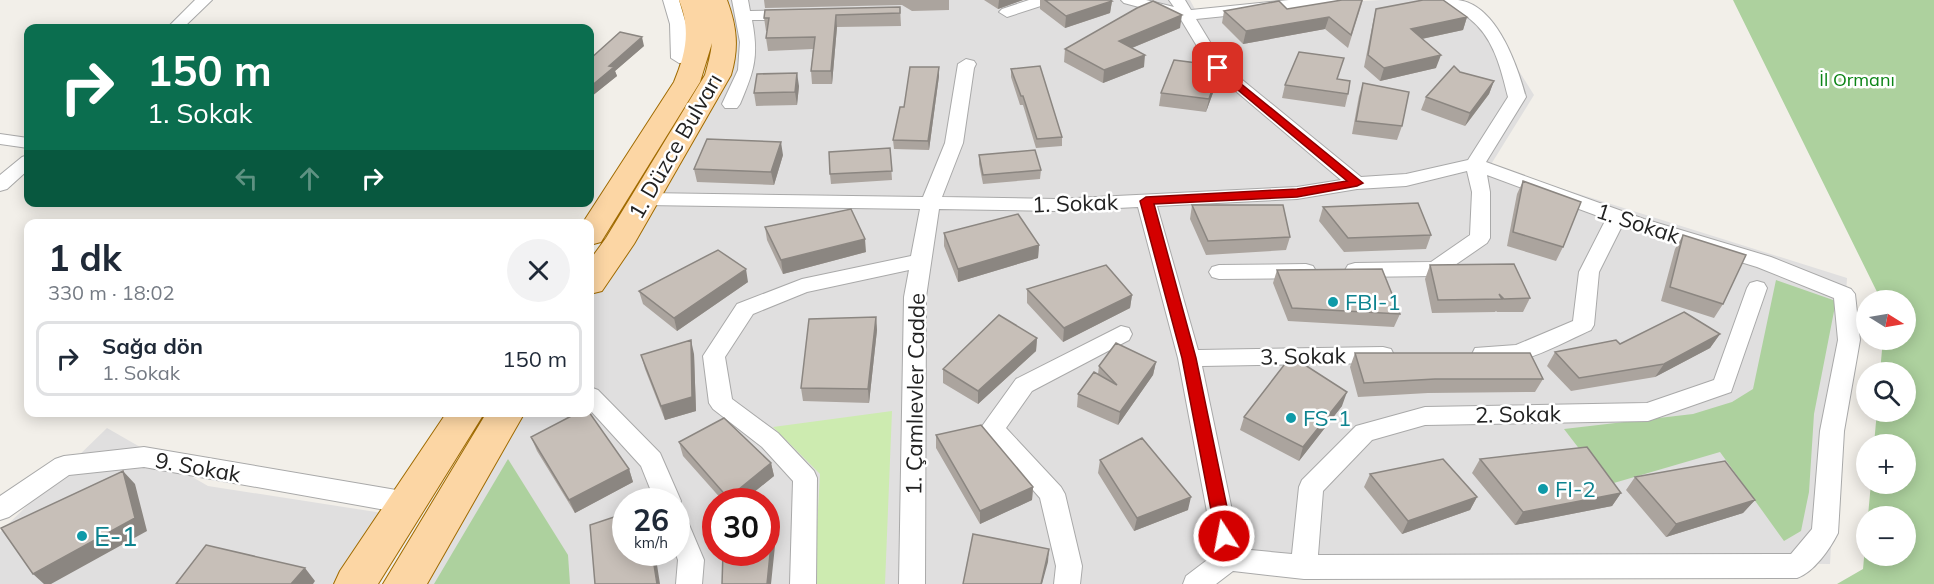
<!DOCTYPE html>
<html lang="tr">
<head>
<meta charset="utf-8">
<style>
  :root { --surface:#fff; --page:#f2f2f3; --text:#1f2937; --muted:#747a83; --line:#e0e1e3 }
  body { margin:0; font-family:Mulish,sans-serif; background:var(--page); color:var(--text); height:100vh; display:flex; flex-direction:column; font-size:22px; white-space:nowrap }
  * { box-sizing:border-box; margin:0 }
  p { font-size:20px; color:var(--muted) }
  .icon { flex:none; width:33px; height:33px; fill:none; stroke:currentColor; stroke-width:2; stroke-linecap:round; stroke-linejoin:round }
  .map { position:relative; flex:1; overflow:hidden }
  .side { position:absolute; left:24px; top:219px; width:570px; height:198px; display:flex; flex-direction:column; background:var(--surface); border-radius:12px; box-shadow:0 3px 15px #0003 }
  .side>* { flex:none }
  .hud { position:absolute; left:24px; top:24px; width:570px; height:183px; border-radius:12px; box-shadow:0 3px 15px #0003; background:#0b6e4f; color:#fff; overflow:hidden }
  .needle { width:39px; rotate:101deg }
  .controls { position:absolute; left:1856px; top:290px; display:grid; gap:12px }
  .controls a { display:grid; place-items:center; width:60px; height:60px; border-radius:50%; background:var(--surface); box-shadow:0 3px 15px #0003; font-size:30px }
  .speed { position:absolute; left:612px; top:488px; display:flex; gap:12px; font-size:30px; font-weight:700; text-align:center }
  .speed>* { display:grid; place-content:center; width:78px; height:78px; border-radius:50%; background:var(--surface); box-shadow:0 3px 15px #0003; line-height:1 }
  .speed small { font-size:15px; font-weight:400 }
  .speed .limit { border:9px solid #d22; background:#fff; color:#111 }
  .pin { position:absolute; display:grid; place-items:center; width:51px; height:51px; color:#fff; margin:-26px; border-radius:12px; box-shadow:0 3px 9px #0006 }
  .me { position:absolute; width:66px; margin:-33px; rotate:349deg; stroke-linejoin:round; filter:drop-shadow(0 0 4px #0008) }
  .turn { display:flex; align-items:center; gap:21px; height:126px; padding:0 24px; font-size:27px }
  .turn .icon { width:78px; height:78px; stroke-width:2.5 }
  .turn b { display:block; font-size:42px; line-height:51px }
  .lanes { display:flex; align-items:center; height:57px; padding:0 24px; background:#0003; justify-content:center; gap:30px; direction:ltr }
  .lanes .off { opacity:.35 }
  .round { display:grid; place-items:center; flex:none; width:63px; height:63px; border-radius:32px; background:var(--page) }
  .head { display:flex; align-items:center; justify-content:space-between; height:102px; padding:0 24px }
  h1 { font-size:36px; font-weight:700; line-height:45px }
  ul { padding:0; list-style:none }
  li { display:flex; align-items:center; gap:18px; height:75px; margin:0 12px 9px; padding:0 12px; border:3px solid var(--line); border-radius:12px }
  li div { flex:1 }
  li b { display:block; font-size:22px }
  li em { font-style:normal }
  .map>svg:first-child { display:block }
  .residential { fill:#e0dfdf; fill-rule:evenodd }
  .grass { fill:#cdebb0 }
  .forest { fill:#add19e }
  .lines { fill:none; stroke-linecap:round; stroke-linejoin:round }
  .street-casing { stroke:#a9a9a9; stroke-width:2 }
  .primary-casing { stroke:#a06b00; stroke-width:2 }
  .street { fill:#fff; fill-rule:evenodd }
  .primary { fill:#fcd6a4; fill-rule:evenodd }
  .wall { fill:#aba49e }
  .shaded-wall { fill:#8b8681 }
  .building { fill:#c7bfb8; stroke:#8b8681; stroke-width:1.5 }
  .route { fill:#d40000; stroke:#8a0000; stroke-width:1.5 }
  .culture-dot { fill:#0f9aa8; stroke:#fff; stroke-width:2 }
  .labels { text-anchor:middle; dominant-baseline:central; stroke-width:5; stroke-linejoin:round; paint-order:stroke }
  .far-park-label { font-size:18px; fill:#0c8416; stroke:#fff }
  .street-label { font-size:22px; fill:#222; stroke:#fff }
  .culture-label { font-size:22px; fill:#0d838f; stroke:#fff; text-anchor:start }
  .near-culture-label { font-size:27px; fill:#0d838f; stroke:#fff; text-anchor:start }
</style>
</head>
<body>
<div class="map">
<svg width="1934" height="584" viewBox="0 0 1934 584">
  <rect width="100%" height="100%" fill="#f2efe9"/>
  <!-- residential -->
  <path class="residential" d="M726,0H1190L1196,11L1381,0H1446L1487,20L1534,95L1490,166L1847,278L1830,564L1229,559L1204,584H388L506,413L590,412V290L655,195L721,86L732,12ZM626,501H676V552H626ZM716,501H766V552H716Z
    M107,428L208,486L389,514L352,568L379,584H0V532Z"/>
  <!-- grass -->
  <path class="grass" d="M892,411L885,584H814L820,474L773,427Z"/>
  <!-- forest -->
  <path class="forest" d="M1733,0H1934V584H1837L1863,569L1866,536V555H1905V516H1868L1871,483H1905V444H1874L1877,411H1905V372H1880L1883,339H1905V300H1881Z
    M1776,280L1836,301L1814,414L1809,492L1801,531L1784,541L1720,452L1607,485L1564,429L1693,414L1732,402L1753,389Z
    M508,459L568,555L570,584H434Z"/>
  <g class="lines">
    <defs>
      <path id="street" d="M195,0H212L183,28H167Z
        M663,0H679L686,24L687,54L703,56L705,59L703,62L679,63L671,58L670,24Z
        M732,0H748L750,11L793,10L801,15L793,20H752C759,57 754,71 740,104L737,108H725L722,104L738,70L740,42Z
        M1029,0H1053L1050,3L1007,17L999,12L1002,9Z
        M1121,0H1146L1174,7L1169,0H1185L1191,10L1289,0H1343L1335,5L1196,19L1224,65L1361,177L1406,174L1468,160L1508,97C1501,69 1494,38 1470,19C1461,11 1446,9 1438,0C1445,0 1451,0 1458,0C1497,5 1517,65 1526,97L1486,162L1644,219L1771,257L1851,289L1855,294L1860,340L1844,431L1838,533C1830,549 1814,572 1797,578L1304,579L1233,571L1216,584H1183L1186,576L1215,554L1178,358L1138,207L1056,211L939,209L926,297L925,584H899L904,297L909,270L807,292L753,314L725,357L732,399L778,433L814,471L817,478L816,584H790L793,481L762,447L713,409L709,403L703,356L737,304L802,279L911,256L920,209L645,205L638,203L635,199L638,195L645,193L923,197L945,143L958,64L966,59L974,61L976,64L974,68L963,143L942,197L1056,199L1297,187L1341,180L1212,71L1180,18L1124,3ZM1467,171L1472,192L1470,235L1431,262L1355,263L1348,265L1345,270L1348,275L1355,277L1435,276L1442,274L1487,243L1490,238V192L1487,175L1606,219L1579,272L1573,321L1516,345L1475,348L1472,354L1475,360C1515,372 1555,346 1591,330L1594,325L1599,272L1622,226L1757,267L1834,298L1838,340L1820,431L1812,529L1791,554L1318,555L1323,491L1372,440L1425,425L1648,421L1731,392L1767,288L1764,283L1757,281L1750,283L1747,288L1714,380L1647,403L1425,407L1356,426L1302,480L1299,487L1292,554L1240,549L1202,366L1383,363L1391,361L1394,355L1391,349L1383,347L1198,350L1157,206L1297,199L1357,189L1406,186Z
        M0,134L28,138V148L0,144Z
        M28,155V170L7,189L0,191V175L22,157Z
        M1306,264L1313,266L1316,271L1313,276L1306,278L1219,279L1212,277L1209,272L1212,267L1219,265Z
        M1121,326L1129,328L1132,334L1129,340L1032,391L1006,428L1061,487L1065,494L1082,566L1080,584H1054L1056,566L1040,498L980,429L1016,379Z
        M590,387L598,390L660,453L681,501L677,508L676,501H655L641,466L590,410Z
        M144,447L408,492L417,496L421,503L417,510L408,514L144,467L69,475L9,517L0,520V496L55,459L64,456Z
        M676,512L685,515L704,560L702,584H676L678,560L675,552H676Z"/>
      <path id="primary" d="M679,0H703L704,3L703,0H727C737,27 739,48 731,75L634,244L602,291L590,294V260L606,238L705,75C708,64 711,54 712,43L700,82L601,242L590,245V224H582L674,82C686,53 691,30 679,0Z
        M447,412H485L378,584H334L340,571Z
        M487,412H525L427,584H383Z"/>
    </defs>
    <!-- street casing -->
    <use href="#street" class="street-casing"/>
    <!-- primary casing -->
    <use href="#primary" class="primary-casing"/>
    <!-- street -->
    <use href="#street" class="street"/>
    <!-- primary -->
    <use href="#primary" class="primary"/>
  </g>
  <!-- wall -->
  <path class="wall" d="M764,0H949V10L912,11L902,5L765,8Z
    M984,0H1023L998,9Z
    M1040,0H1110L1112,1L1110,13L1065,28L1040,9Z
    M1363,0L1348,48L1325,29L1243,44L1222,23L1224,11L1287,9Z
    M900,7L901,26L837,27L832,84H812L811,71L813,49L768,51L766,38L767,31H766L764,18Z
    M1376,9L1467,17L1463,30L1422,39L1436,68L1380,81L1364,67L1373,22Z
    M1180,28L1132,48L1144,67L1103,83L1064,62L1065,49Z
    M644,46L615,71L617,76L592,96H590V59Z
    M1220,66L1218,79L1206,112L1159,106L1161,93Z
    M939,67V76L929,150L894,149L893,140L904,107Z
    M1011,69L1062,137V146L1036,148L1023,105H1020L1011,77Z
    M1460,72L1494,81L1489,94L1465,126L1421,110L1426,97Z
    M1338,79L1348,94L1345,107L1282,98L1285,85Z
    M1363,83L1402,126L1397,140L1352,134L1359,96Z
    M799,86L797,105L756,106L754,93Z
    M890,148L892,180L831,184L830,174Z
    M783,155L774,185L697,182L694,169Z
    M979,155L1041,170L1040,179L983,184L979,164Z
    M1523,181L1563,247L1556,261L1507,246L1517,194Z
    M1192,205L1290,237L1286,250L1206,255L1190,219Z
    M1323,207L1431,235L1426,249L1344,252L1319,221Z
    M765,227L866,252L783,274L767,240Z
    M944,233L1039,245L1038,258L958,282L944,246Z
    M1683,235L1723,304L1714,318L1661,301L1675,249Z
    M1430,265L1530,298L1523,312H1497L1496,311L1495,312L1432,313L1425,279Z
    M1277,270L1400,314L1394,327L1288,321L1273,283Z
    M748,282L677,331L643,304L639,291Z
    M1027,289L1132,295L1130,308L1063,342L1027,303Z
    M876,317L877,330L869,403L803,401L801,388Z
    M1720,334L1710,348L1655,377L1571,391L1547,366L1555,352L1620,344Z
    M1037,338L1036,351L978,404L943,383V369Z
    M1355,353L1543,379L1535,392L1428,393L1358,397L1350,367Z
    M694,354L696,411L665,420L645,369L641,355Z
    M1156,362L1153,375L1118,425L1077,407L1078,394L1098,374L1099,366Z
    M1342,406L1299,461L1240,430L1244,417Z
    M936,435L1033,487L1032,500L980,524L936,448Z
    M531,437L629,469L633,482L575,513L537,451Z
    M679,442L771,463L774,476L743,501H723L683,456Z
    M1480,459L1621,493L1612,506L1515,525L1472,473Z
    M1100,460L1188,510L1134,531L1098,473Z
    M1370,474L1477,497L1470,510L1402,534L1364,487Z
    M1635,477L1755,500L1743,513L1666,537L1626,490Z"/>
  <!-- shaded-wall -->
  <path class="shaded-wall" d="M999,0H1023L998,9Z
    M1112,1L1110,13L1065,28L1066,16Z
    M836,15L837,27L832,84L831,71Z
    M1182,15L1180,28L1117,54L1119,41Z
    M1329,17L1325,29L1243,44L1246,31Z
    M1467,17L1463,30L1407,42L1411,29Z
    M642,37L644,46L615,71L617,76L592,96L590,88L609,66Z
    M1145,55L1144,67L1103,83L1104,70Z
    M1441,55L1436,68L1380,81L1384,68Z
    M1220,66L1218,79L1206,112L1209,99Z
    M939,67V76L929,150L928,141Z
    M797,73L799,86L797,105L795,92Z
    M1494,81L1489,94L1465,126L1470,113Z
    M781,142L783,155L774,185L771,172Z
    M865,239L866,252L783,274L781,260Z
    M1039,245L1038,258L958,282V269Z
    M746,269L748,282L677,331L674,318Z
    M1132,295L1130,308L1063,342L1064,328Z
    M876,317L877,330L869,403L868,389Z
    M1720,334L1710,348L1655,377L1664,364Z
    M1037,338L1036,351L978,404V391Z
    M691,340L694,354L696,411L665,420L661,406Z
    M1156,362L1153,375L1118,425L1120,412Z
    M1347,392L1342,406L1299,461L1303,447Z
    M771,463L774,476L743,501H729L728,498Z
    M629,469L633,482L575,513L569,500Z
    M123,471L135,484L147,531L51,584H44L33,574Z
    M1033,487L1032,500L980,524V511Z
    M1621,493L1612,506L1515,525L1523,512Z
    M1191,497L1188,510L1134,531L1137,518Z
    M1477,497L1470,510L1402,534L1408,521Z
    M1755,500L1743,513L1666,537L1676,524Z
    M774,514L777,527L771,584H767Z
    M1049,549L1048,562L1042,584H1041Z
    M652,552H655L660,584H657Z
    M305,568L315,581L313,584H291Z"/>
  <!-- building -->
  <path class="building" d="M1045,0H1110L1112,1L1066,16Z
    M1342,0H1362L1351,35L1329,17L1246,31L1224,11L1279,1L1287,9Z
    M1423,0H1443L1467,17L1411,29L1441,55L1384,68L1368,55L1376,9Z
    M1153,1L1182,15L1119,41L1145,55L1104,70L1065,49L1137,8Z
    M900,7V13L836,15L831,71H811L815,37L766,38L769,18H764L765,10Z
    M620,32L642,37L609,66L614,67L590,87V59Z
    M1299,52L1344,58L1337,79L1350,81L1348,94L1285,85Z
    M1174,60L1220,66L1209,99L1161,93Z
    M1040,66L1062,137L1037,139L1023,96H1021L1011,69Z
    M1454,66L1460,72L1494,81L1470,113L1426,97Z
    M910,67H939L928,141L893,140L900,107H904Z
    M797,73L795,92L754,93L757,74Z
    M1363,83L1409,92L1402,126L1356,121Z
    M707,139L781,142L771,172L694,169Z
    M890,148L892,171L830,174L829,152Z
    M1035,150L1041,170L983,175L979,155Z
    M1523,181L1581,202L1563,247L1513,232Z
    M1418,203L1431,235L1348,238L1323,207Z
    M1192,205H1283L1290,237L1208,241Z
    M851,209L865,239L781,260L765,227Z
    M1018,214L1039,245L958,269L944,233Z
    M1683,235L1746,255L1723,304L1670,287Z
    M718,250L746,269L674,318L639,291Z
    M1514,264L1530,298L1504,299L1499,294L1502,299L1438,300L1430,265Z
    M1106,265L1132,295L1064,328L1027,289Z
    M1382,269L1400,314L1292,308L1277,270Z
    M1684,312L1720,334L1664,364L1579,378L1555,352L1616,340L1620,344Z
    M999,315L1037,338L978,391L943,369Z
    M876,317L868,389L801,388L809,319Z
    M691,340L692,397L661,406L641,355Z
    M1116,343L1156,362L1120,412L1078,394L1094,372L1117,385L1099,366Z
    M1355,353H1530L1543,379H1435L1364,383Z
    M1291,356L1347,392L1303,447L1244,417Z
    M579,412H589L629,469L569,500L531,437Z
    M724,418L771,463L728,498L679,442Z
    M981,425L1033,487L980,511L936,435Z
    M1142,438L1191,497L1137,518L1100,460Z
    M1587,447L1621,493L1523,512L1480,459Z
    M1443,459L1477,497L1408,521L1370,474Z
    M1725,461L1755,500L1676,524L1635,477Z
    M123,471L135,518L33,574L1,528Z
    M626,513V552H652L657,584H595L590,525Z
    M774,514L767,584H722L723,552H766V515Z
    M973,534L1049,549L1041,584H963Z
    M206,545L305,568L291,584H176Z"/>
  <!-- route -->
  <path class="route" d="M1218,65L1363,183L1357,186L1297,197L1154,204L1196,358L1233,536L1230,541L1224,543L1218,541L1216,536L1182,358L1140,201L1146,197L1297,189L1347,181L1214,70L1212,68Z"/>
  <!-- markers -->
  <g class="culture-dot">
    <circle cx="1333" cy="302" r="6"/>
    <circle cx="1291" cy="418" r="6"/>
    <circle cx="1543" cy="489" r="6"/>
    <circle cx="82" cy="536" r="6"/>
  </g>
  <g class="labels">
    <!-- far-park labels -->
    <g class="far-park-label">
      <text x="1857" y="79">İl Ormanı</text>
    </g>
    <!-- street labels -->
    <g class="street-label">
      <text transform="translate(675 146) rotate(-60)">1. Düzce Bulvarı</text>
      <text transform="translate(1075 203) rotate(-2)">1. Sokak</text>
      <text transform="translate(1638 223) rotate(18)">1. Sokak</text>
      <text transform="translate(1303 356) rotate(-1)">3. Sokak</text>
      <text transform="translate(915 394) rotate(-89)">1. Çamlıevler Cadde</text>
      <text transform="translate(1518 414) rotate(-1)">2. Sokak</text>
      <text transform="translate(198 467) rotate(10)">9. Sokak</text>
    </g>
    <!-- culture labels -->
    <g class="culture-label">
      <text x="1345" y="302">FBI-1</text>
      <text x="1303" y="418">FS-1</text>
      <text x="1555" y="489">FI-2</text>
    </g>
    <!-- near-culture labels -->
    <g class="near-culture-label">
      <text x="94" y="536">E-1</text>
    </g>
  </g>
</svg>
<div class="controls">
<a><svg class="needle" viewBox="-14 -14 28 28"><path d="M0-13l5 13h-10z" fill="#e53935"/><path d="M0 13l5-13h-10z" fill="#747a83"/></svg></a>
<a><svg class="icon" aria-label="search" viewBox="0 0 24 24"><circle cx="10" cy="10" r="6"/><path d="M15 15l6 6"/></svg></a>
<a>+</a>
<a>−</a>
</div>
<div class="speed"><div>26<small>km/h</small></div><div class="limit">30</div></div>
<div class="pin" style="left:1218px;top:68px;background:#d93025"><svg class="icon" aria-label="arrive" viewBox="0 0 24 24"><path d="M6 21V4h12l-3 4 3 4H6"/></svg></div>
<svg class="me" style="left:1224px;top:536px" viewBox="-20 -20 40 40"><circle r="17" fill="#d40000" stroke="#fff" stroke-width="3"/><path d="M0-11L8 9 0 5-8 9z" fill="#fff"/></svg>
<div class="hud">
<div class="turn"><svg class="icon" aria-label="right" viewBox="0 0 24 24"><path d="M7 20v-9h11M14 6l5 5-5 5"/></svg><div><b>150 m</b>1. Sokak</div></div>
<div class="lanes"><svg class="icon off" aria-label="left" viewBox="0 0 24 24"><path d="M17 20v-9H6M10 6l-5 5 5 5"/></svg><svg class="icon off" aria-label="ahead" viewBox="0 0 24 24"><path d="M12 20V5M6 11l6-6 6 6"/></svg><svg class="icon" aria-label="right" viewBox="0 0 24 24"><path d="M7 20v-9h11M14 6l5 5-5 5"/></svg></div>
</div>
<section class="side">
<div class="head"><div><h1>1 dk</h1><p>330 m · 18:02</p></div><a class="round"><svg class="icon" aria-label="close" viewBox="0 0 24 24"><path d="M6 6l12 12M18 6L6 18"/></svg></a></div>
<ul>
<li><svg class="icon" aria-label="right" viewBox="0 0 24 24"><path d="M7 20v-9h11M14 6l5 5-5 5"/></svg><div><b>Sağa dön</b><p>1. Sokak</p></div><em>150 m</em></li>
</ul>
</section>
</div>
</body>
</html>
